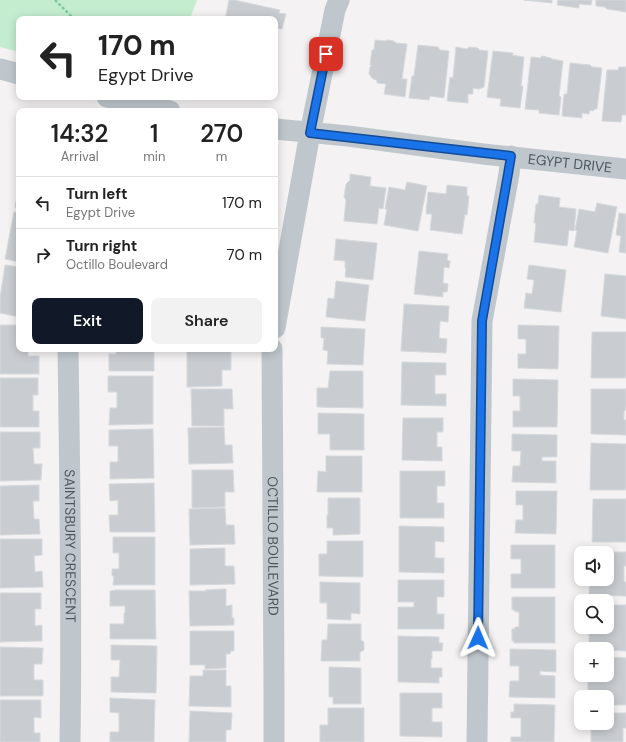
<!DOCTYPE html>
<html lang="en">
<head>
<meta charset="utf-8">
<style>
  :root { --surface:#fff; --page:#f2f2f2; --text:#222; --muted:#767676; --line:#e0e0e0; --accent:#111827 }
  body { margin:0; font-family:"DM Sans",sans-serif; background:var(--page); color:var(--text); height:100vh; display:flex; flex-direction:column; font-size:15px; white-space:nowrap }
  * { box-sizing:border-box; margin:0 }
  p { font-size:13px; color:var(--muted) }
  .icon { flex:none; width:22px; height:22px; fill:none; stroke:currentColor; stroke-width:2; stroke-linecap:round; stroke-linejoin:round }
  .map { position:relative; flex:1; overflow:hidden }
  .details { position:absolute; left:16px; top:108px; width:262px; height:244px; display:flex; flex-direction:column; background:var(--surface); border-radius:8px; box-shadow:0 2px 10px #0003 }
  .details>* { flex:none }
  .top-card { position:absolute; left:16px; top:16px; width:262px; height:84px; border-radius:8px; box-shadow:0 2px 10px #0003; background:#fff; color:var(--text); overflow:hidden }
  .fabs { position:absolute; left:574px; top:546px; display:grid; gap:8px }
  .fabs a { display:grid; place-items:center; width:40px; height:40px; border-radius:8px; background:var(--surface); box-shadow:0 2px 10px #0003; font-size:20px }
  .pin { position:absolute; display:grid; place-items:center; width:34px; height:34px; color:#fff; margin:-17px; border-radius:8px; box-shadow:0 2px 6px #0006 }
  .me { position:absolute; width:44px; margin:-22px; rotate:1deg; stroke-linejoin:round; filter:drop-shadow(0 0 3px #0008) }
  .turn { display:flex; align-items:center; gap:14px; height:84px; padding:0 16px; font-size:18px }
  .turn .icon { width:52px; height:52px; stroke-width:2.5 }
  .turn b { display:block; font-size:28px; line-height:34px }
  .eta { display:flex; justify-content:space-evenly; align-items:center; height:68px; text-align:center }
  .eta b { font-size:24px; font-weight:600; line-height:28px }
  .primary-button { display:flex; gap:8px; margin-top:auto; padding:8px 16px }
  .primary-button a { flex:1; height:46px; border-radius:8px; background:var(--accent); color:#fff; font-size:16px; font-weight:600; line-height:46px; text-align:center }
  .primary-button a+a { background:var(--page); color:var(--text) }
  ul { padding:0; list-style:none }
  li { display:flex; align-items:center; gap:12px; height:52px; padding:0 16px; border-top:1px solid var(--line) }
  li div { flex:1 }
  li b { display:block; font-size:15px }
  li em { font-style:normal }
  .map>svg:first-child { display:block }
  .green { fill:#c4edd0 }
  .building { fill:#c9cdd1; stroke:#d6d9dc }
  .lines { fill:none; stroke-linecap:round; stroke-linejoin:round }
  .path { stroke:#7ec99c; stroke-width:2.5; stroke-dasharray:3 2; stroke-linecap:butt }
  .minor { stroke:#bfc7cd; stroke-width:21 }
  .route-casing { stroke:#114b97; stroke-width:10 }
  .route { stroke:#1a73e8; stroke-width:7 }
  .labels { text-anchor:middle; dominant-baseline:central; stroke-width:3.5; stroke-linejoin:round; paint-order:stroke }
  .street-label { font-size:14px; fill:#4b575e; stroke:#fff }
</style>
</head>
<body>
<div class="map">
<svg width="626" height="742" viewBox="0 0 626 742">
  <rect width="100%" height="100%" fill="#f4f2f2"/>
  <!-- green -->
  <path class="green" d="M0,0H197L190,19H19V52L0,47Z"/>
  <!-- building -->
  <path class="building" d="M229,0H234L280,10L279,13L286,14L282,29L275,28V19H225Z
    M524,0H552V3Z
    M558,0H592L591,5L579,4V8L557,5Z
    M596,0H626V12L607,9L605,7L596,6Z
    M375,40L385,41L387,40L394,41L396,43L407,44L402,79H407L405,97L384,94L386,84L377,83V80L373,79L369,74L370,67L372,65H370L372,50H374Z
    M418,45L438,47L440,50L449,51L444,98L430,96L429,100L409,98L412,76H414Z
    M456,47L467,49L469,47L478,48L479,50L488,51L484,87L479,89L473,88V94H468V103L447,101L450,77L453,78Z
    M493,51L513,53L512,55L524,57L521,86H523L520,108L500,106L501,99L487,97Z
    M542,56L551,58L552,59L563,61L559,96L561,97L559,115L539,113V110L525,109L531,57L540,58Z
    M570,63L590,65L592,67L602,68L597,109H595L593,111L590,110L589,114L582,113V118L562,116L564,94H567Z
    M619,67H626V115H622L621,122L602,121L607,70H618Z
    M350,174L371,177L370,186L386,188L383,209L379,208L377,224L344,221L346,200L344,197L346,184L350,180Z
    M407,182L427,186L418,231L384,225L387,209H385L389,187L405,190Z
    M447,185L467,187V196H469L467,215L465,214L462,234L430,230L432,214H426L428,192L446,194Z
    M19,187V208L15,207Z
    M539,195L560,198L559,207L576,209L574,231L569,230L567,246L534,242L536,223H534L536,204H538Z
    M597,203L617,207L608,253L574,247L577,231L575,230L579,209L595,212Z
    M14,212L19,213V262L5,259Z
    M619,213L626,214V253L619,252L621,236L616,235Z
    M336,239L377,243L373,280L345,277L346,268H345V261L334,260Z
    M419,251L448,254L447,260L450,261L449,268L444,267L443,283L448,284L447,292H443V297L414,294Z
    M5,265L19,267V317L0,313V298Z
    M529,265L566,270L561,312L524,308L526,293L532,294L534,280L527,279Z
    M605,274L626,276V319L601,316Z
    M336,281L369,285L365,321L326,317L328,298L334,299Z
    M404,304L449,306L448,322L440,321L439,338L447,339L446,353L401,351Z
    M0,325H19V349H28V356H39V374H0Z
    M518,325L559,326L558,369L518,368V354H526V339H518Z
    M321,327L365,329L363,365L327,364L328,351L323,350L324,338H321Z
    M592,332H626V378H591Z
    M116,349H154V371H109V354H116Z
    M231,350V370H222V386L187,387V351Z
    M402,362L446,363V375H435V394H446V406L401,405Z
    M330,371H363V408L317,407V388H328Z
    M108,376H153V424L109,425L110,408H117V392H108Z
    M0,378H38V395H33V411H39V427H0Z
    M513,379L558,380L557,427H513V411H520V396H513Z
    M191,389H232L233,409H224V426H192Z
    M591,389H626V404L625,411H624V420H626V435L591,434Z
    M318,413L364,414V450H330V434H318Z
    M403,418H443V432H437V447H442V461L402,460Z
    M224,427L225,445H232L233,463L189,464L188,428Z
    M153,429L154,478L110,479V462H118V446H109V430Z
    M0,432H40V448H33L34,464H42L41,480L0,481Z
    M512,434L557,435V457H542V461H556V483L512,482L513,466H520L521,451H512Z
    M591,443L626,444V490H590Z
    M326,456H362V492H317L318,471L326,472Z
    M192,470H233L234,492H225V507L192,508Z
    M400,471H445V486H437V503H444V518H400Z
    M154,483L155,532H110L109,515H118V500L110,501L109,484Z
    M39,485V501H33L34,519H39L40,534L0,535V486Z
    M516,491H557L556,534L515,533L516,520H523V505H516Z
    M328,498H360V534L333,535V528H327V515H328Z
    M593,499H626V542H592Z
    M225,508L226,525H234L235,544L190,545L189,509Z
    M399,526L444,527V542L435,541V558H444V573L399,572Z
    M113,537H155V585H113L114,576H112V569H119V553H113Z
    M0,539H42V555L34,556L35,572L42,571L43,587L0,588Z
    M327,541H363V577L319,576V554H327Z
    M511,545H555V588H511V574H521V559H511Z
    M225,548V566H234L235,584L190,585V549Z
    M590,552H626V566H624V582H626V596L589,595L590,579H607V553H590Z
    M398,580H444V597H437V614H444V629H398V607H414V602H398Z
    M320,582L360,583V614L351,613V620L327,619V603H320Z
    M226,589V606L232,605V618H234V625L190,626L189,591H206L205,590Z
    M116,590H155L156,639H110V624H124V613H125V606H110V591Z
    M0,593H41V609H35V626L42,625V641L0,642Z
    M512,597H555V643H514V641H512V629H515V627H519V612H515V610H512Z
    M607,605H626V651L607,650V649H589V627H607Z
    M328,624H361V640L364,642V650L360,652V661H321L322,640H327Z
    M190,631H234V651H231L230,654H226V668L205,669V665H190Z
    M398,636L439,637V643H443L442,651H432V659H431V668H442V677H439V683L398,682Z
    M111,645L157,646L156,693L111,692V677H119L120,660H111Z
    M0,647L43,648L42,664H34V680H43V696H0Z
    M510,649L556,650V672L540,671V675L555,676V698L509,697L510,681H519V666H510Z
    M607,657L626,658V705H607V697H588V675H607Z
    M329,667L361,668V704H333V697H329Z
    M203,670H226V686H231V707L189,706L190,676H203Z
    M400,693H442V708H432V722H442V737L400,736Z
    M110,698L155,700L154,742H110V732H119V713L110,712Z
    M0,700H41V718L34,717V733H40V742H0Z
    M514,704L555,705L554,742H511V737H521V718H511V712H514Z
    M328,708H364V742H320V725H328Z
    M190,711L232,713L231,730H226V742H189Z
    M607,713H626V728H623V742H591V723H607Z"/>
  <g class="lines">
    <!-- path -->
    <path class="path" d="M55,0L74,19"/>
    <!-- minor -->
    <g class="minor">
      <path d="M0,69L19,74"/>
      <path d="M107,97L170,111"/>
      <path id="s1" d="M275,129L348,136L483,154L626,169"/>
      <path d="M275,328L310,133L335,10L339,0"/>
      <path id="s2" d="M68,349C70,480 72,611 70,742"/>
      <path id="s3" d="M272,349L274,687V742"/>
      <path d="M477,742L482,321L509,174L511,156"/>
    </g>
  </g>
  <g class="lines">
    <defs>
      <path id="route" d="M326,54L310,133L511,156L508,174L482,321L478,638"/>
    </defs>
    <!-- route casing -->
    <use href="#route" class="route-casing"/>
    <!-- route -->
    <use href="#route" class="route"/>
  </g>
  <g class="labels">
    <!-- street labels -->
    <g class="street-label">
      <text stroke="none"><textPath href="#s1" startOffset="297">EGYPT DRIVE</textPath></text>
      <text stroke="none"><textPath href="#s2" startOffset="197">SAINTSBURY CRESCENT</textPath></text>
      <text stroke="none"><textPath href="#s3" startOffset="197">OCTILLO BOULEVARD</textPath></text>
    </g>
  </g>
</svg>
<div class="fabs">
<a><svg class="icon" aria-label="sound" viewBox="0 0 24 24"><path d="M4 9h4l5-4v14l-5-4H4zM17 9q2 3 0 6"/></svg></a>
<a><svg class="icon" aria-label="search" viewBox="0 0 24 24"><circle cx="10" cy="10" r="6"/><path d="M15 15l6 6"/></svg></a>
<a>+</a>
<a>−</a>
</div>
<div class="pin" style="left:326px;top:54px;background:#d93025"><svg class="icon" aria-label="arrive" viewBox="0 0 24 24"><path d="M6 21V4h12l-3 4 3 4H6"/></svg></div>
<svg class="me" style="left:478px;top:638px" viewBox="-20 -20 40 40"><path d="M0-17L14 15 0 8-14 15z" fill="#1a73e8" stroke="#fff" stroke-width="4"/></svg>
<div class="top-card">
<div class="turn"><svg class="icon" aria-label="left" viewBox="0 0 24 24"><path d="M17 20v-9H6M10 6l-5 5 5 5"/></svg><div><b>170 m</b>Egypt Drive</div></div>
</div>
<section class="details">
<div class="eta">
<div><b>14:32</b><p>Arrival</p></div>
<div><b>1</b><p>min</p></div>
<div><b>270</b><p>m</p></div>
</div>
<ul>
<li><svg class="icon" aria-label="left" viewBox="0 0 24 24"><path d="M17 20v-9H6M10 6l-5 5 5 5"/></svg><div><b>Turn left</b><p>Egypt Drive</p></div><em>170 m</em></li>
<li><svg class="icon" aria-label="right" viewBox="0 0 24 24"><path d="M7 20v-9h11M14 6l5 5-5 5"/></svg><div><b>Turn right</b><p>Octillo Boulevard</p></div><em>70 m</em></li>
</ul>
<div class="primary-button"><a>Exit</a><a>Share</a></div>
</section>
</div>
</body>
</html>
